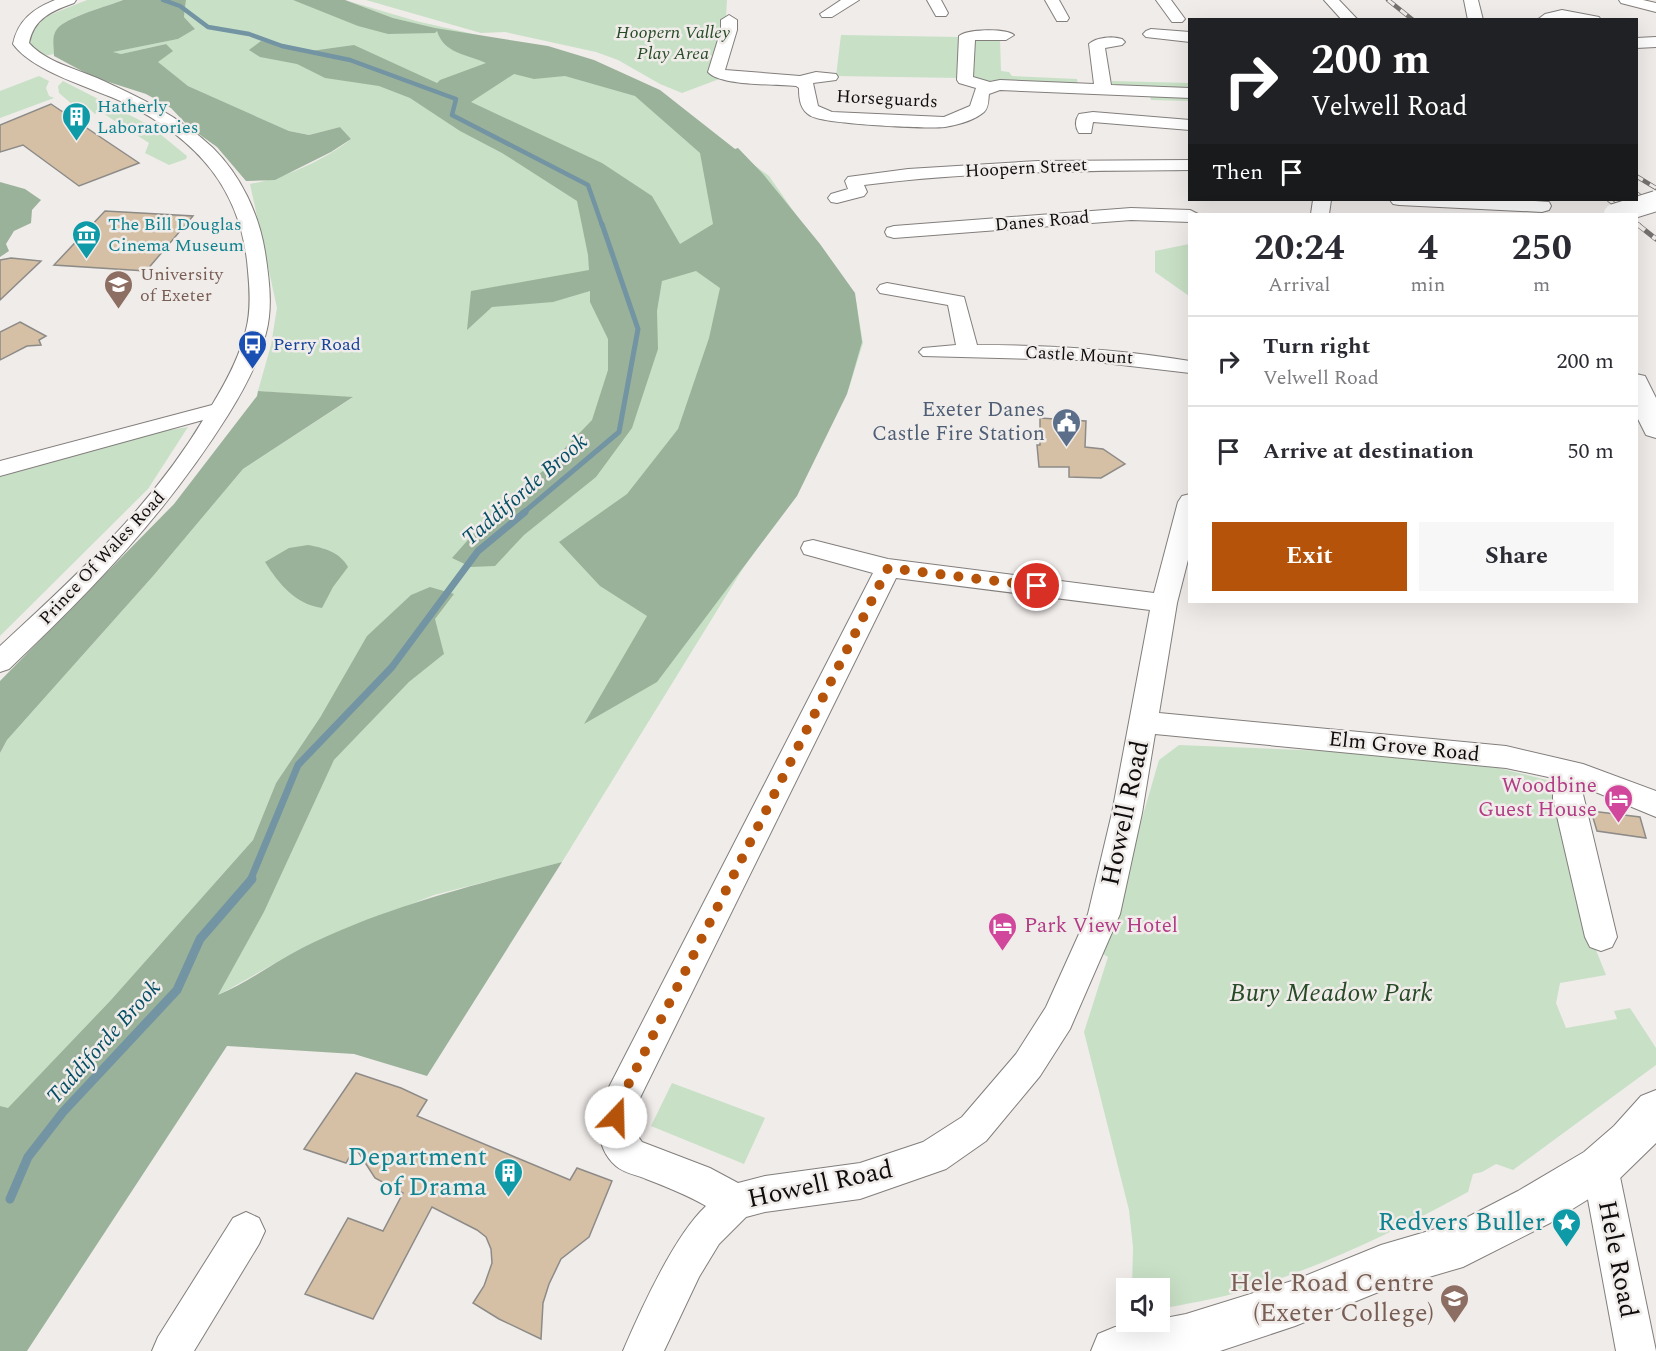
<!DOCTYPE html>
<html lang="en">
<head>
<meta charset="utf-8">
<style>
  :root { --surface:#fff; --page:#f7f7f7; --text:#2b2b33; --muted:#7c7c81; --line:#e1e1e2; --accent:#b45309 }
  body { margin:0; font-family:Spectral,serif; background:var(--page); color:var(--text); height:100vh; display:flex; flex-direction:column; font-size:22px; white-space:nowrap }
  * { box-sizing:border-box; margin:0 }
  p { font-size:20px; color:var(--muted) }
  .icon { flex:none; width:33px; height:33px; fill:none; stroke:currentColor; stroke-width:2; stroke-linecap:round; stroke-linejoin:round }
  .map { position:relative; flex:1; overflow:hidden }
  .sheet { position:absolute; left:1188px; top:213px; width:450px; height:390px; display:flex; flex-direction:column; background:var(--surface); border-radius:0px; box-shadow:0 6px 24px #0002 }
  .sheet>* { flex:none }
  .hud { position:absolute; left:1188px; top:18px; width:450px; height:183px; border-radius:0px; box-shadow:0 6px 24px #0002; background:#202124; color:#fff; overflow:hidden }
  .fabs { position:absolute; left:1116px; top:1278px; display:grid; gap:12px }
  .fabs a { display:grid; place-items:center; width:54px; height:54px; border-radius:0px; background:var(--surface); box-shadow:0 6px 24px #0002; font-size:30px }
  .pin { position:absolute; display:grid; place-items:center; width:51px; height:51px; color:#fff; margin:-26px; border:3px solid #fff; border-radius:50%; box-shadow:0 2px 6px #0007 }
  .me { position:absolute; width:66px; margin:-33px; rotate:21deg; stroke-linejoin:round; filter:drop-shadow(0 0 4px #0008) }
  .turn { display:flex; align-items:center; gap:21px; height:126px; padding:0 24px; font-size:27px }
  .turn .icon { width:78px; height:78px; stroke-width:2.5 }
  .turn b { display:block; font-size:42px; line-height:51px }
  .then { display:flex; align-items:center; height:57px; padding:0 24px; background:#0003; gap:12px; font-size:22px }
  .eta { display:flex; justify-content:space-evenly; align-items:center; height:102px; text-align:center }
  .eta b { font-size:36px; font-weight:700; line-height:42px }
  .cta { display:flex; gap:12px; margin-top:auto; padding:12px 24px }
  .cta a { flex:1; height:69px; border-radius:0px; background:var(--accent); color:#fff; font-size:24px; font-weight:700; line-height:69px; text-align:center }
  .cta a+a { background:var(--page); color:var(--text) }
  ul { padding:0; list-style:none }
  li { display:flex; align-items:center; gap:18px; height:90px; padding:0 24px; border-top:2px solid var(--line) }
  li div { flex:1 }
  li b { display:block; font-size:22px }
  li em { font-style:normal }
  .map>svg:first-child { display:block }
  .green { fill:#c8e0c6 }
  .forest { fill:#9bb29a; fill-rule:evenodd }
  .lines { fill:none; stroke-linecap:round; stroke-linejoin:round }
  .stream-far3 { stroke:#7294a3; stroke-width:4.5 }
  .stream-far2 { stroke:#7294a3; stroke-width:5 }
  .stream-far1 { stroke:#7294a3; stroke-width:7 }
  .stream { stroke:#7294a3; stroke-width:9 }
  .building { fill:#d5c0a5; stroke:#8d8b88; stroke-width:1.5 }
  .minor-casing { stroke:#827e7c; stroke-width:2 }
  .major-casing { stroke:#827e7c; stroke-width:2 }
  .minor { fill:#fff; fill-rule:evenodd }
  .major { fill:#fff; fill-rule:evenodd }
  .rail-far1-casing { stroke:#747170; stroke-width:4.5 }
  .rail-casing { stroke:#747170; stroke-width:5 }
  .rail-far1 { stroke:#f0ecea; stroke-width:3; stroke-dasharray:8; stroke-linecap:butt }
  .rail { stroke:#f0ecea; stroke-width:4; stroke-dasharray:10; stroke-linecap:butt }
  .major-bridge-casing { stroke:#827e7c; stroke-width:22; stroke-linecap:butt }
  .major-bridge { stroke:#fff; stroke-width:20 }
  .route { stroke:#b45309; stroke-width:10; stroke-dasharray:0 18 }
  .labels { text-anchor:middle; dominant-baseline:central; stroke-width:5; stroke-linejoin:round; paint-order:stroke }
  .far-park-label { font-size:18px; font-style:italic; fill:#274b26; stroke:#f0ecea }
  .far-street-label { font-size:18px; fill:#0e0c0c; stroke:#f0ecea }
  .far-culture-label { font-size:18px; fill:#0d838f; stroke:#f0ecea; text-anchor:start }
  .far-education-label { font-size:18px; fill:#785e54; stroke:#f0ecea; text-anchor:start }
  .far-transit-label { font-size:18px; fill:#164399; stroke:#f0ecea; text-anchor:start }
  .service-label { font-size:21px; fill:#4e5e75; stroke:#f0ecea; text-anchor:end }
  .street-label { font-size:21px; fill:#0e0c0c; stroke:#f0ecea }
  .hotel-label { font-size:21px; fill:#b23c85; stroke:#f0ecea; text-anchor:end }
  .water-label { font-size:22px; font-style:italic; fill:#064e65; stroke:#f0ecea }
  .near-street-label { font-size:26px; fill:#0e0c0c; stroke:#f0ecea }
  .near-park-label { font-size:26px; font-style:italic; fill:#274b26; stroke:#f0ecea }
  .near-culture-label { font-size:26px; fill:#0d838f; stroke:#f0ecea; text-anchor:end }
  .near-education-label { font-size:26px; fill:#785e54; stroke:#f0ecea; text-anchor:end }
</style>
</head>
<body>
<div class="map">
<svg width="1656" height="1351" viewBox="0 0 1656 1351">
  <rect width="100%" height="100%" fill="#f0ecea"/>
  <!-- green -->
  <path class="green" d="M87,0H123C106,7 72,15 59,27C52,34 53,45 54,54L44,56L29,44V34L47,16Z
    M186,0H293L437,29L393,18L345,0L416,21L513,43L671,104L769,176L856,301L863,343L849,388L797,493L742,570L562,862L434,895L302,948L217,996L264,912L334,760L409,682L444,654L321,716L276,783L253,840L110,1001L8,1109L0,1106V753L7,740L154,575L243,469L352,398L258,391L271,345L277,308L250,184C285,178 323,161 351,139L340,127L309,135L289,131L188,86L157,62L166,44L121,54L111,52L178,39L195,29L184,17Z
    M366,0H727L722,78L682,93L660,84L618,60L596,52L505,32L481,33Z
    M841,35L960,37V78L836,76Z
    M978,38H1000L1001,71L1009,72L1012,76L1077,79L1078,87C1054,86 986,88 968,76L971,40Z
    M39,76L49,81L46,88L49,96L54,98L0,118V91Z
    M63,81L149,125L187,156L186,159L169,165L145,153L149,143L101,112L95,114L83,103L73,105L59,93L58,86Z
    M1112,81L1189,83V101L1151,100L1148,90L1118,88L1112,85Z
    M1189,244H1190L1189,296L1155,272V251Z
    M188,427L148,489L0,636V477L163,431Z
    M1179,745L1351,752L1499,768L1555,782L1592,940L1606,975L1560,983L1556,1003L1566,1028L1617,1019L1614,1011L1630,1008L1656,1048V1065L1513,1170L1496,1164L1482,1172L1473,1174L1468,1192C1394,1232 1317,1269 1236,1293C1211,1300 1185,1304 1160,1309V1288H1132L1133,1247L1129,1210L1084,1032L1108,957L1103,954L1125,891L1138,832L1159,760Z
    M672,1083L765,1118L744,1164L651,1126Z"/>
  <!-- forest -->
  <path class="forest" d="M123,0H186L184,17L195,29L178,39L113,52L121,54L166,44L173,51L158,62L188,86L289,131L309,135L340,127L351,139L331,152L275,180L246,181L217,147L189,127L171,108L146,94L93,77L54,56C54,47 51,37 57,29C66,17 108,6 123,0Z
    M293,0H345L393,18L435,28L548,46L594,60L660,90L735,149L738,148L763,174L820,244L855,293L862,342L847,394L797,496L657,682L584,724L647,616L600,586L559,542L627,494L678,429L709,338L720,288L696,271L662,281L657,311L658,349L632,428L596,477L524,535L495,566L471,567L452,558L496,508L543,471L592,420L608,370V339L590,302V291L553,302L492,307L467,330L471,291L589,270L588,255L577,201L502,153L460,131L410,98L379,86L325,78L297,64L260,57L249,50L261,41L311,51L354,45L437,83L440,80L486,63C467,54 444,54 437,31L435,33L388,34L358,26ZM514,74L534,79L565,76L635,96L700,153L713,224L680,244L652,196L602,163L471,102Z
    M0,182L25,189L41,200L32,210L31,223L14,231L6,244L9,251L0,257Z
    M258,391L353,397L243,469L154,575L7,740L0,753V681L174,504L257,396Z
    M308,545C324,548 340,552 348,567L333,587L322,608C295,604 279,584 265,562L289,548Z
    M430,587L454,594L435,619L444,654L409,682L334,760L264,912L218,995C247,983 273,963 302,948C384,907 473,885 562,862L427,1076L354,1054L227,1046L27,1351H0V1106L8,1108L110,1001L253,840L276,783L321,716L367,636L411,595Z"/>
  <g class="lines">
    <!-- stream-far3 -->
    <path class="stream-far3" d="M163,0L180,6L208,27L249,34L282,46L350,60L456,99L452,115L588,185L602,225"/>
    <!-- stream-far2 -->
    <path class="stream-far2" d="M523,513L619,432L638,329L602,224"/>
    <!-- stream-far1 -->
    <path class="stream-far1" d="M250,881L298,765L392,667L478,551L525,512"/>
    <!-- stream -->
    <path class="stream" d="M10,1199L28,1157L63,1112L177,990L200,939L252,879"/>
  </g>
  <!-- building -->
  <path class="building" d="M51,104L139,163L79,186L23,145L0,152V125Z
    M105,211L193,216L146,271L54,265Z
    M11,258L41,261L0,300V260Z
    M20,322L46,336L39,340L41,345L27,346L0,360V332Z
    M1040,418L1086,421L1085,447L1103,449L1125,464L1101,478L1069,477V467H1039L1037,445H1040Z
    M1591,811L1640,817L1646,838L1597,831Z
    M356,1073L401,1088L427,1100L417,1116L570,1180L577,1168L612,1181L589,1237L561,1259L549,1284L543,1303L541,1339L499,1319L473,1303L484,1286L492,1263L491,1249L486,1237L477,1230L432,1207L373,1319L305,1294L348,1218L383,1231L403,1193L375,1178L355,1147L346,1163L304,1149Z"/>
  <g class="lines">
    <defs>
      <path id="minor" d="M55,0H76L74,3C52,11 34,18 29,43C46,62 74,68 97,78C139,97 179,116 213,148C241,176 259,214 265,252C269,278 273,307 266,333C259,362 243,391 228,415C165,515 94,588 9,669L0,672V646C74,578 151,507 203,420L0,476V461L212,405C226,382 240,356 246,330C251,311 250,291 248,271C242,189 197,139 125,103C93,88 33,72 13,44C18,20 33,9 55,0Z
        M841,0H859L832,17H822L820,14Z
        M927,0H941L948,13L946,16H936Z
        M1045,0H1059L1069,18L1067,21H1057Z
        M1156,0H1171L1185,19L1182,22H1172Z
        M1324,0H1339L1358,20H1342Z
        M1464,0H1478L1483,20H1468Z
        M1619,0H1643L1656,3V12L1621,3Z
        M1562,10L1599,17L1601,20H1537L1545,14Z
        M729,15L737,20V30L725,70L800,76L816,72L836,74L838,77L836,80L813,83L818,106L832,112L944,117L970,106L976,88L959,83L957,80L959,36C967,29 1006,28 1014,35L1006,40H975L973,77L990,82L1000,80L1094,84L1089,44C1096,37 1113,36 1122,39L1125,42L1122,45L1105,48L1111,85L1190,88V98L1000,90L989,94C988,100 989,107 984,112C975,120 957,125 945,127C927,129 824,124 811,116C800,110 799,99 799,88L796,86C776,84 720,86 708,72L721,30V20Z
        M1151,29L1190,32V42L1146,37L1143,34L1146,31Z
        M1656,37V47L1636,48V38Z
        M1093,112L1190,120V130L1093,122L1091,133H1079C1075,127 1075,120 1079,114Z
        M1190,160V170C1081,171 972,171 864,185L867,192L864,196L837,203L831,202L828,198L831,194L848,189L845,181L848,177L908,169L1038,161Z
        M1313,200H1331L1329,214H1311Z
        M1390,200H1519L1549,202L1551,206L1549,210L1542,212L1399,205L1393,204Z
        M1131,208L1190,210L1198,214H1190V222L1131,220L894,238L887,236L885,232L887,228L894,226Z
        M887,283L964,297L977,345C1048,345 1119,349 1190,361V373L1079,360L923,356L919,352L923,348L956,345L948,305L880,293L877,289L880,285Z
        M1190,494V552L1177,603L1159,713L1506,746L1583,764L1656,791V817L1581,786L1617,937L1612,947L1601,951L1590,947L1585,937L1553,799V778L1506,768L1155,734L1142,813L1120,914L1070,1029L1040,1076L986,1141L946,1169L860,1199L765,1212L746,1217L719,1244L699,1277L664,1351H623C641,1309 674,1236 706,1206C687,1195 667,1187 646,1179C637,1175 624,1173 616,1166C593,1146 597,1114 608,1089L873,573L804,554L801,548L804,542L813,540L888,559L1154,593L1178,502L1182,496ZM896,578L1150,610L1112,813L1088,914L1046,1007L1016,1054L962,1117L923,1142L860,1163L765,1176L738,1183L710,1168L642,1142C632,1130 633,1119 637,1104Z
        M1600,1149L1613,1154L1618,1167L1656,1351H1616L1582,1167L1587,1154Z
        M246,1212L259,1218L265,1231L259,1244L194,1351H152L158,1337L233,1218Z"/>
      <path id="major" d="M1636,374L1645,376L1656,398V438L1646,435L1636,415Z
        M1656,1090V1143L1616,1182L1550,1223L1463,1267L1381,1291L1295,1326L1220,1351H1091L1098,1334L1115,1327L1160,1322V1319L1186,1314L1295,1280L1381,1245L1456,1223L1518,1191L1584,1152L1614,1126L1641,1096Z"/>
    </defs>
    <!-- minor casing -->
    <use href="#minor" class="minor-casing"/>
    <!-- major casing -->
    <use href="#major" class="major-casing"/>
    <!-- minor -->
    <use href="#minor" class="minor"/>
    <!-- major -->
    <use href="#major" class="major"/>
    <defs>
      <path id="rail-far1" d="M1388,0L1413,20
        M1636,176L1656,188
        M1636,193L1656,208
        M1609,200L1627,214
        M1636,223L1639,225"/>
      <path id="rail" d="M1637,224L1656,239"/>
    </defs>
    <!-- rail-far1 casing -->
    <use href="#rail-far1" class="rail-far1-casing"/>
    <!-- rail casing -->
    <use href="#rail" class="rail-casing"/>
    <!-- rail-far1 -->
    <use href="#rail-far1" class="rail-far1"/>
    <!-- rail -->
    <use href="#rail" class="rail"/>
    <defs>
      <path id="major-bridge" d="M1614,214L1656,201"/>
    </defs>
    <!-- major-bridge casing -->
    <use href="#major-bridge" class="major-bridge-casing"/>
    <!-- major-bridge -->
    <use href="#major-bridge" class="major-bridge"/>
  </g>
  <g class="lines">
    <!-- route -->
    <path class="route" d="M616,1117L620,1101L888,568L1037,586"/>
  </g>
  <!-- icons -->
  <defs>
    <symbol id="building-pin" viewBox="-11 -11 22 30"><path d="M0 17L-7.5 6A9.5 9.5 0 1 1 7.5 6Z" fill="#0f9aa8" stroke="#f0ecea"/><path d="M-4-6H4V6H1V3H-1V6H-4ZM-2.5-4.3h1.7v1.8h-1.7ZM.8-4.3h1.7v1.8H.8ZM-2.5-1h1.7V.8h-1.7ZM.8-1h1.7V.8H.8Z" fill="#fff"/></symbol>
    <symbol id="museum-pin" viewBox="-11 -11 22 30"><path d="M0 17L-7.5 6A9.5 9.5 0 1 1 7.5 6Z" fill="#0f9aa8" stroke="#f0ecea"/><path d="M0-6L6-3V-2H-6V-3ZM-5-1h2V3h-2ZM-1-1h2V3h-2ZM3-1h2V3H3ZM-6 4H6V6H-6Z" fill="#fff"/></symbol>
    <symbol id="university-pin" viewBox="-11 -11 22 30"><path d="M0 17L-7.5 6A9.5 9.5 0 1 1 7.5 6Z" fill="#8d6e63" stroke="#f0ecea"/><path d="M0-5L7-2L0 1L-7-2ZM-4 1L0 2.5L4 1V4Q0 6-4 4Z" fill="#fff"/></symbol>
    <symbol id="bus-pin" viewBox="-11 -11 22 30"><path d="M0 17L-7.5 6A9.5 9.5 0 1 1 7.5 6Z" fill="#1a4fb4" stroke="#f0ecea"/><path d="M-5-6H5V4H4V6H2V4H-2V6H-4V4H-5ZM-3.5-4V0h7V-4ZM-3.5 1.2v1.5H-2V1.2ZM2 1.2v1.5H3.5V1.2Z" fill="#fff"/></symbol>
    <symbol id="civic-pin" viewBox="-11 -11 22 30"><path d="M0 17L-7.5 6A9.5 9.5 0 1 1 7.5 6Z" fill="#5c6f8a" stroke="#f0ecea"/><path d="M-.6-6.5H3V-4.5H.6V-3L4-1V1h2V6H-6V1h2V-1L-.6-3ZM-1.2 2.5V6h2.4V2.5Z" fill="#fff"/></symbol>
    <symbol id="hotel-pin" viewBox="-11 -11 22 30"><path d="M0 17L-7.5 6A9.5 9.5 0 1 1 7.5 6Z" fill="#d1479c" stroke="#f0ecea"/><path d="M-6-4.5h1.5V1H6V5H4.5V3h-9V5H-6ZM-4 0a1.8 1.8 0 1 1 3.6 0ZM.5 0V-2.5h3Q6-2.5 6 0Z" fill="#fff"/></symbol>
    <symbol id="sight-pin" viewBox="-11 -11 22 30"><path d="M0 17L-7.5 6A9.5 9.5 0 1 1 7.5 6Z" fill="#0f9aa8" stroke="#f0ecea"/><path d="M0-6L1.8-2.2L6-1.7L2.9 1.2L3.7 5.4L0 3.3L-3.7 5.4L-2.9 1.2L-6-1.7L-1.8-2.2Z" fill="#fff"/></symbol>
  </defs>
  <g fill-rule="evenodd">
    <use href="#building-pin" x="60" y="100" width="33" height="45"/>
    <use href="#museum-pin" x="70" y="218" width="33" height="45"/>
    <use href="#university-pin" x="102" y="268" width="33" height="45"/>
    <use href="#bus-pin" x="236" y="328" width="33" height="45"/>
    <use href="#civic-pin" x="1050" y="406" width="33" height="45"/>
    <use href="#hotel-pin" x="1602" y="782" width="33" height="45"/>
    <use href="#hotel-pin" x="986" y="910" width="33" height="45"/>
    <use href="#building-pin" x="492" y="1156" width="33" height="45"/>
    <use href="#sight-pin" x="1550" y="1206" width="33" height="45"/>
    <use href="#university-pin" x="1438" y="1282" width="33" height="45"/>
  </g>
  <g class="labels">
    <!-- far-park labels -->
    <g class="far-park-label">
      <text x="673" y="32">Hoopern Valley<tspan x="673" dy="21">Play Area</tspan></text>
    </g>
    <!-- far-street labels -->
    <g class="far-street-label">
      <text transform="translate(887 99) rotate(3)">Horseguards</text>
      <text transform="translate(1026 168) rotate(-3)">Hoopern Street</text>
      <text transform="translate(1042 221) rotate(-5)">Danes Road</text>
      <text transform="translate(1079 355) rotate(3)">Castle Mount</text>
      <text transform="translate(102 558) rotate(-47)">Prince Of Wales Road</text>
    </g>
    <!-- far-culture labels -->
    <g class="far-culture-label">
      <text x="97" y="106">Hatherly<tspan x="97" dy="21">Laboratories</tspan></text>
      <text x="108" y="224">The Bill Douglas<tspan x="108" dy="21">Cinema Museum</tspan></text>
    </g>
    <!-- far-education labels -->
    <g class="far-education-label">
      <text x="140" y="274">University<tspan x="140" dy="21">of Exeter</tspan></text>
    </g>
    <!-- far-transit labels -->
    <g class="far-transit-label">
      <text x="273" y="344">Perry Road</text>
    </g>
    <!-- service labels -->
    <g class="service-label">
      <text x="1045" y="410">Exeter Danes<tspan x="1045" dy="24">Castle Fire Station</tspan></text>
    </g>
    <!-- street labels -->
    <g class="street-label">
      <text transform="translate(1404 747) rotate(6)">Elm Grove Road</text>
    </g>
    <!-- hotel labels -->
    <g class="hotel-label">
      <text x="1597" y="786">Woodbine<tspan x="1597" dy="24">Guest House</tspan></text>
      <text x="1024" y="926" text-anchor="start">Park View Hotel</text>
    </g>
    <!-- water labels -->
    <g class="water-label">
      <text transform="translate(525 490) rotate(-41)">Taddiforde Brook</text>
      <text transform="translate(104 1042) rotate(-48)">Taddiforde Brook</text>
    </g>
    <!-- near-street labels -->
    <g class="near-street-label">
      <text transform="translate(1125 813) rotate(-78)">Howell Road</text>
      <text transform="translate(820 1184) rotate(-12)">Howell Road</text>
      <text transform="translate(1618 1259) rotate(79)">Hele Road</text>
    </g>
    <!-- near-park labels -->
    <g class="near-park-label">
      <text x="1331" y="993">Bury Meadow Park</text>
    </g>
    <!-- near-culture labels -->
    <g class="near-culture-label">
      <text x="487" y="1157">Department<tspan x="487" dy="30">of Drama</tspan></text>
      <text x="1545" y="1222">Redvers Buller</text>
    </g>
    <!-- near-education labels -->
    <g class="near-education-label">
      <text x="1434" y="1283">Hele Road Centre<tspan x="1434" dy="30">(Exeter College)</tspan></text>
    </g>
  </g>
</svg>
<div class="fabs">
<a><svg class="icon" aria-label="sound" viewBox="0 0 24 24"><path d="M4 9h4l5-4v14l-5-4H4zM17 9q2 3 0 6"/></svg></a>
</div>
<div class="pin" style="left:1037px;top:586px;background:#d93025"><svg class="icon" aria-label="arrive" viewBox="0 0 24 24"><path d="M6 21V4h12l-3 4 3 4H6"/></svg></div>
<svg class="me" style="left:616px;top:1117px" viewBox="-20 -20 40 40"><circle r="19" fill="#fff"/><path d="M0-13L10 11 0 6-10 11z" fill="#b45309"/></svg>
<div class="hud">
<div class="turn"><svg class="icon" aria-label="right" viewBox="0 0 24 24"><path d="M7 20v-9h11M14 6l5 5-5 5"/></svg><div><b>200 m</b>Velwell Road</div></div>
<div class="then">Then<svg class="icon" aria-label="arrive" viewBox="0 0 24 24"><path d="M6 21V4h12l-3 4 3 4H6"/></svg></div>
</div>
<section class="sheet">
<div class="eta">
<div><b>20:24</b><p>Arrival</p></div>
<div><b>4</b><p>min</p></div>
<div><b>250</b><p>m</p></div>
</div>
<ul>
<li><svg class="icon" aria-label="right" viewBox="0 0 24 24"><path d="M7 20v-9h11M14 6l5 5-5 5"/></svg><div><b>Turn right</b><p>Velwell Road</p></div><em>200 m</em></li>
<li><svg class="icon" aria-label="arrive" viewBox="0 0 24 24"><path d="M6 21V4h12l-3 4 3 4H6"/></svg><div><b>Arrive at destination</b></div><em>50 m</em></li>
</ul>
<div class="cta"><a>Exit</a><a>Share</a></div>
</section>
</div>
</body>
</html>
